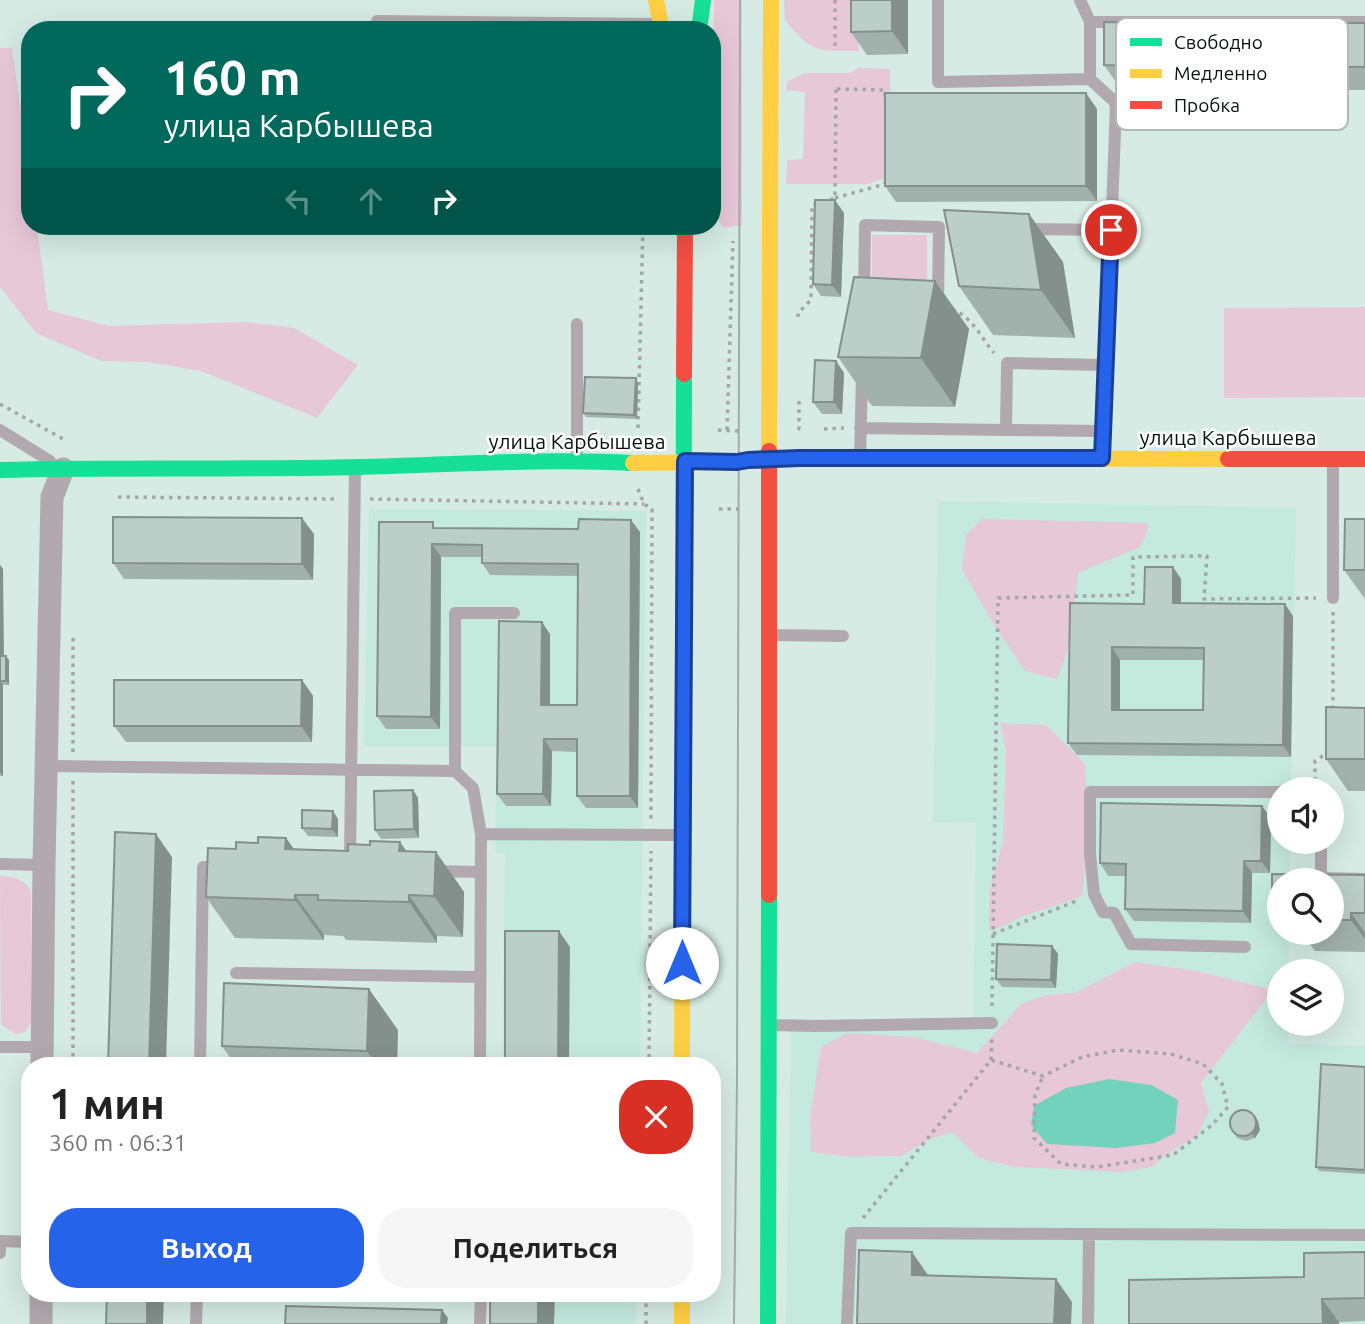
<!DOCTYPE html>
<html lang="ru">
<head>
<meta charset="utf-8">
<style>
  :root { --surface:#fff; --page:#f6f6f6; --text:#222; --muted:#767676; --accent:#2563eb }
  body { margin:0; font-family:Ubuntu,sans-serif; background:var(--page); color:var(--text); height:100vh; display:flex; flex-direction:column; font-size:26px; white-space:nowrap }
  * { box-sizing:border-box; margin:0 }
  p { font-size:23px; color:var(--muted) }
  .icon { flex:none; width:38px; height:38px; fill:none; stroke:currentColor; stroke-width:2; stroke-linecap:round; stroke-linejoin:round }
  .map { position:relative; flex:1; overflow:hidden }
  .details { position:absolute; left:21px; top:1057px; width:700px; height:245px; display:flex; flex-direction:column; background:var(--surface); border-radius:28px; box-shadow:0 7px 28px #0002 }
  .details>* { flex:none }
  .guide { position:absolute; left:21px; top:21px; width:700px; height:214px; border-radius:28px; box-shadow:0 7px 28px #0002; background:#00695c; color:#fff; overflow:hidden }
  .buttons { position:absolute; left:1267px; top:777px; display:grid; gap:14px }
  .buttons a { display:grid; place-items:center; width:77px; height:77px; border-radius:50%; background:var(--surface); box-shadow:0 7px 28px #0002; font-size:35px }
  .pin { position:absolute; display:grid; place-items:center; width:60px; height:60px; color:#fff; margin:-30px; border:4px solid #fff; border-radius:50%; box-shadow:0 2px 7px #0007 }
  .me { position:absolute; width:77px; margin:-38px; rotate:0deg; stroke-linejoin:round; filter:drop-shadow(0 0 5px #0008) }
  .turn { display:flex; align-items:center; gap:24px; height:147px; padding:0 28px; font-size:32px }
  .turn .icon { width:91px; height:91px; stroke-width:2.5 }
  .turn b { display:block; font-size:49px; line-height:60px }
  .lanes { display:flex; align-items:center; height:66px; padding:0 28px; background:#0003; justify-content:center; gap:35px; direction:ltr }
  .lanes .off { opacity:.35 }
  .round { display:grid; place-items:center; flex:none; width:74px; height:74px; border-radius:28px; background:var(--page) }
  .summary { display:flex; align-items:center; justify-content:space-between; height:119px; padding:0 28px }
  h1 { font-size:42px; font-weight:600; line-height:52px }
  .primary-button { display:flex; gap:14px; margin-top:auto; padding:14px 28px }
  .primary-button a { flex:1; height:80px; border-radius:28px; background:var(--accent); color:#fff; font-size:28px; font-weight:600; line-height:80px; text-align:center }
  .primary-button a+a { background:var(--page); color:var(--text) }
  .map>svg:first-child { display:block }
  .built { fill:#c4eade }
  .green { fill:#e7c8d7 }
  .water { fill:#72d2bb }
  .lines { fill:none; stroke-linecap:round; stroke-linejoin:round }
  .path { stroke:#a5a5a6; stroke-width:3.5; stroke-dasharray:3.5 5; stroke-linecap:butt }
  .lane { stroke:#b1a9ad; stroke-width:12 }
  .street { stroke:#b1a9ad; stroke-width:23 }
  .fast { stroke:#16e098; stroke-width:16 }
  .slow { stroke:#ffcf43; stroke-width:16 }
  .jam { stroke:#f24e42; stroke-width:16 }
  .tram { stroke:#a4aba9; stroke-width:2 }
  .wall { fill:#a2b1ac; fill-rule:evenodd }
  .shaded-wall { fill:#84908c }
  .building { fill:#bccec8; stroke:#84908c; stroke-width:2; fill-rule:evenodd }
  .route-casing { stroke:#184099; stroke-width:18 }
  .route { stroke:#2563eb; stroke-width:12 }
  .labels { text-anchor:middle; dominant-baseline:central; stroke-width:5; stroke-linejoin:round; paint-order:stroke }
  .street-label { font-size:21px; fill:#051410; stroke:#fff }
  .key { fill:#fff; stroke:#b4b8b7; stroke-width:2 }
  .key-label { font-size:19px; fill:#051410 }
</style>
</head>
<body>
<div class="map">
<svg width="1365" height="1324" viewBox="0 0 1365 1324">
  <rect width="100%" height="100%" fill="#d5ebe4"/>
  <!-- built -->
  <path class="built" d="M938,501L1296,508L1291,789H1279V842H1290V880H1279V933H1289L1288,971H1279V1024H1288V1044L1365,1046V1324H786L791,1019L973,1022L976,823L933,822Z
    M369,509L646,511L640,1066H502L505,853H495L497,746H364Z
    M498,1293H636V1324H497Z"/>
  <!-- green -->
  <path class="green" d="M714,0H742V225L724,228L713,213Z
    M784,0H858L859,51C846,51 825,52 814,47C802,42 793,29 785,20Z
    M0,48H12L30,176V226H37L48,310L109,326L246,322L294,328L358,365L317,418L201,371L148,362L101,361L36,333L0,287Z
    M859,68L890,69L891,176L868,184H786L787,160L803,159L805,92L786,90L787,82L804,73H850Z
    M872,235H927V284H872Z
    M1365,307V397L1224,398V308Z
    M982,519L1148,523L1147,533L1140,547L1078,573L1070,643L1057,679L1025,671L995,626L962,570L966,535Z
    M1000,723L1046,725L1085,764C1088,808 1088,852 1082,896L1021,917L1001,927L989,930L990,887L1003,841L1006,751Z
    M0,876C16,877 21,878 31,890V1023L25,1032L16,1034L1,1025Z
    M1135,962L1196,971L1273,990L1201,1083L1209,1112L1196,1137L1174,1149L1151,1167L1121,1172L1015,1167L979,1158L952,1132L930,1139L901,1156L849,1157L811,1152L810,1117L821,1047L847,1033L913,1037L977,1053L1021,1004L1046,995L1075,993Z"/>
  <!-- water -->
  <path class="water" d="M1109,1079L1151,1085L1178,1100L1175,1133L1155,1143L1116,1148L1047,1144L1031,1125L1034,1106L1066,1088Z"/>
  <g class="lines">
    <!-- path -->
    <path class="path" d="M835,0V51
      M837,89L885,90V97
      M835,198L885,184V182
      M952,309C973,318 980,336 994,353
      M798,317V313L811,300L812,205L835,198L836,86
      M799,401V429H802
      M0,404L65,440
      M638,428L643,226
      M824,429L844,428
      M718,430L738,431
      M727,430L733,241
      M638,489L644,504L652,509L651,819
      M118,497L337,499
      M370,499L644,504
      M719,509H738
      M1333,612V710
      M73,752V637
      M73,781V1066
      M1315,789V761L1330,751
      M993,934L1079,900
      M992,1006L998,598L1133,595V557L1207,556L1204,599L1316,598
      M991,1060L992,1038
      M649,1066L651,851
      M863,1218L991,1060L1043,1076L1082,1057L1118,1050L1171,1054L1203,1064L1222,1084L1228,1107L1212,1125L1173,1155L1097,1167L1061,1164L1034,1138L1035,1095L1043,1076
      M646,1324V1293"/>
    <!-- lane -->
    <path class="lane" d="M938,0V82L1090,79V22H1365
      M1080,0L1090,22
      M377,21L660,24
      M1090,79L1116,103L1103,458
      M1024,229L1111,230
      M864,293L865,225L939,227L938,301
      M577,324V459
      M860,428L1006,430
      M0,430L50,461
      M1104,431L1006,430L1007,363L1106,365
      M860,458L862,374
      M1333,461V598
      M770,635L843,636
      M47,766L455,771L473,788L481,834
      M455,771V613H514
      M1321,842V878L1365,879
      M350,859L355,468
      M0,864L44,865
      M434,871L480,872
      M1245,947L1131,944L1114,913L1103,912L1094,894L1090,854V792H1279
      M236,973L479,977
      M768,1025L816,1026L992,1023
      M0,1047H42
      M200,1066L203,867H223
      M480,1066L481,834L681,835
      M0,1253V1241L30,1242
      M196,1324L197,1293
      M480,1324L481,1293
      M847,1324L851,1233L1365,1235
      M1088,1324L1089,1234"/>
    <!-- street -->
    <path class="street" d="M42,1066L44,865L52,497L63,469
      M41,1293V1324"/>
    <!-- fast -->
    <path class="fast" d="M699,30L703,0
      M0,470C119,467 238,470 357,467C449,465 541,458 633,463
      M683,770L684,374
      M768,1324L769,895"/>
    <!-- slow -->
    <path class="slow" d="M656,0L662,30
      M769,451L771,0
      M633,463L737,462L748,460L799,458L1228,459
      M682,1066L683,770
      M682,1293V1324"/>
    <!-- jam -->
    <path class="jam" d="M684,374L685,226
      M1228,459H1365
      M769,895V451"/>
    <!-- tram -->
    <path class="tram" d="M734,1324L737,1079L740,0"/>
  </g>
  <!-- wall -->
  <path class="wall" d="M908,0V54L867,55L851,32Z
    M1365,23V90L1120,88L1104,65Z
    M1097,109V201L896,202L885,186Z
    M844,213L841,297L821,296L813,284Z
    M1029,214L1063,262L1075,338L993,335L959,286Z
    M935,281L969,329L955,407L872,406L838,357Z
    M836,361L844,373L842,414H822L813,402Z
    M636,378L638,383L637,419L586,417L583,413Z
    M1365,519V599L1344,570Z
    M438,528L640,532L638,808H586L577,796V752L552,751L551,806H506L497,794L550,634V705H577L578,576L490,575L482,563V557H441L440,729H386L377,716Z
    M314,534L313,580L124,579L113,563Z
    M0,565L3,569V656L9,660V685H3V776H0Z
    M1173,567L1181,579V603L1293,616L1291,757L1077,755L1068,743L1070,603L1144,604ZM1120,660H1204L1203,710H1120Z
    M302,680L313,696L312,742H126L114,726Z
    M1365,708V791H1348L1326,759Z
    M413,790L418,798L419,838L381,839L375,830Z
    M1271,818L1270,873H1252L1251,923L1134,921L1125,909L1126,876H1108L1100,863Z
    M338,819V837L308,836L302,828Z
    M286,838L294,849L436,852L464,892L463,937L437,936V943L346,940L343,936L324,935V940L235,938L206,897L236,849L258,843Z
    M1272,874L1365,875V952L1315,951L1302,933H1332V880H1279V909L1272,899Z
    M1052,946L1058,954L1056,988L1002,987L996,979Z
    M398,1030L397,1066H236L222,1046Z
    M1365,1067V1174L1319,1171L1316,1167Z
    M1255,1116L1258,1121L1260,1130L1255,1138L1246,1141L1237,1138L1229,1125Z
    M1365,1252V1321L1339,1322L1304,1277Z"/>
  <!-- shaded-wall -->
  <path class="shaded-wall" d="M892,0H908V54L892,31Z
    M1086,93L1097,109V201L1086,186Z
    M835,200L844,213L841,297L832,285Z
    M1029,214L1063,262L1075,338L1041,290Z
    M935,281L969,329L955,407L921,358Z
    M836,361L844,373L842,414L834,402Z
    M636,378L638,383L637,419L634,415Z
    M302,518L314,534L313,580L302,564Z
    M631,520L640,532L638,808L630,796Z
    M432,544L441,557L440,729L431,717Z
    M0,565L3,569L4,660L1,656Z
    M1173,567L1181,579V615L1173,603Z
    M1285,604L1293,616L1291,757L1283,745Z
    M542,622L550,634V717L541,705Z
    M1112,647L1120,660V722L1112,710Z
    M6,656L9,660V685L6,681Z
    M302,680L313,696L312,742L301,726Z
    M0,681L3,685V776L0,772Z
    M544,739L552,751L551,806L543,794Z
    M413,790L418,798L419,838L414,829Z
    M1262,806L1271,818L1270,873L1261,861Z
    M333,811L338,819V837L332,829Z
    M156,834L172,857L166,1066H149Z
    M286,838L314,878L285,849Z
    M400,842L428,882L399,851Z
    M436,852L464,892L463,937L434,896Z
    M1244,861L1252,873L1251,923L1243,911Z
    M295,895L324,935V940L295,900Z
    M409,895L437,936V943L409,902Z
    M1351,913L1365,933V939L1351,920Z
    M559,931L570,947L569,1066H558Z
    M1052,946L1058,954L1056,988L1051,980Z
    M369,989L398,1030L397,1066H377L367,1051Z
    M1255,1116L1258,1121L1260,1130L1255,1138L1252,1134Z
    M912,1252L928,1275H912Z
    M1056,1279L1072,1302L1071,1324H1054Z
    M147,1293H164L163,1324H147Z
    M538,1293H555L554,1324H538Z
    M1322,1299L1339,1322V1324H1323Z
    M442,1310L448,1318L447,1324H441Z"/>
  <!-- building -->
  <path class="building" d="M851,0H892V31L851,32Z
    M1104,22L1365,23V67L1104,65Z
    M574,23H587V30H575Z
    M885,93H1086V186H885Z
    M815,200H835L832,285L813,284Z
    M944,210L1029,214L1041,290L959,286Z
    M854,277L935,281L921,358L838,357Z
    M815,360L836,361L834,402H813Z
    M585,377L636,378L634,415L583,413Z
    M113,517L302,518V564L113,563Z
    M579,519L631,520L630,796H577V739H544L543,794H497L499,621L542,622L541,705H577L578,564L482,563V545L432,544L431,717L377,716L379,522H433V528L578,529Z
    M1345,519H1365V570H1344Z
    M0,567L1,656H6V681H0V772Z
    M1145,567H1173V603L1285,604L1283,745L1068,743L1070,603L1144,604ZM1112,647L1204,648L1203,710H1112Z
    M114,680H302L301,726H114Z
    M1326,707L1365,708V759H1326Z
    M413,790L414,829L375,830L374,791Z
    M1101,803L1262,806L1261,861H1244L1243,911L1125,909L1126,864L1100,863Z
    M302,810L333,811L332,829L302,828Z
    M115,832L156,834L149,1066H108Z
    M258,837L286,838L285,849L348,851V844L370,845V841L400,842L399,851L436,852L434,896L409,895V902L318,900V895H295V900L206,897L208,848L236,849V842L258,843Z
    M1272,874L1365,875V913H1351V920H1332V880H1279V899H1272Z
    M505,931H559L558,1066H505Z
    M997,944L1052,946L1051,980L996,979Z
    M224,983L369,989L367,1051L222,1046Z
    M1321,1064L1365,1067V1170L1316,1167Z
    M1230 1123a13 13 0 1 1 26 0a13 13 0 1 1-26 0Z
    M859,1250L912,1252V1275L1056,1279L1054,1324H857Z
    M1365,1252V1298L1322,1299L1323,1324H1129V1280L1304,1277V1253Z
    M107,1293H147V1324H106Z
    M490,1293H538V1324H490Z
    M286,1306L442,1310L441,1324H285Z"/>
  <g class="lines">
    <defs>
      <path id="route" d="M682,963L685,461L737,462L748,460L799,458H1102L1111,230"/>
    </defs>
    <!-- route casing -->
    <use href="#route" class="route-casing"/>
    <!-- route -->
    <use href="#route" class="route"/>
  </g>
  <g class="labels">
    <!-- street labels -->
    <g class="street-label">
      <text x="1228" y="437">улица Карбышева</text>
      <text x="577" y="441">улица Карбышева</text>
    </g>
  </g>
  <!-- legend -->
  <rect x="1116" y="18" width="232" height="112" rx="10" class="key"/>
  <rect x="1130" y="38" width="32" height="8" fill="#16e098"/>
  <rect x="1130" y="69" width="32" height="9" fill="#ffcf43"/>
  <rect x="1130" y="101" width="32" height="8" fill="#f24e42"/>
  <g class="key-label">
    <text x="1174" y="49">Свободно</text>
    <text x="1174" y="80">Медленно</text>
    <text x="1174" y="112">Пробка</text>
  </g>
</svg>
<div class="buttons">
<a><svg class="icon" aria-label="sound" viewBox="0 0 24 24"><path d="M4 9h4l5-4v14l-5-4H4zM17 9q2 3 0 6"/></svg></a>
<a><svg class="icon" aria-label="search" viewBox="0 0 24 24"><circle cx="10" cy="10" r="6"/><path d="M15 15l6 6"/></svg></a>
<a><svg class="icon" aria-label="layers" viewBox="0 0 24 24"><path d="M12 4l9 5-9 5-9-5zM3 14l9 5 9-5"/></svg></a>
</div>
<div class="pin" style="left:1111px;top:230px;background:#d93025"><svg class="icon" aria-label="arrive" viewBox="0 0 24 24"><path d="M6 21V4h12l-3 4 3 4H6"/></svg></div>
<svg class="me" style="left:682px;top:963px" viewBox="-20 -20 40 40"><circle r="19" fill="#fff"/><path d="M0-13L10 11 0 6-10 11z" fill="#2563eb"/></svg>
<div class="guide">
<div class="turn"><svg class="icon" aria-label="right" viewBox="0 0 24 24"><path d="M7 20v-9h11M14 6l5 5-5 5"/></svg><div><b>160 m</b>улица Карбышева</div></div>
<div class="lanes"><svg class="icon off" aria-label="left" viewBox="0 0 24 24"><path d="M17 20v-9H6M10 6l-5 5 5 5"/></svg><svg class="icon off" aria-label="ahead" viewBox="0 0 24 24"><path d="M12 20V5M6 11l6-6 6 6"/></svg><svg class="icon" aria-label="right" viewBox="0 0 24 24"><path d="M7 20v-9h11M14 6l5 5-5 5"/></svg></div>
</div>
<section class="details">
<div class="summary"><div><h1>1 мин</h1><p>360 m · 06:31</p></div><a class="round" style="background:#d93025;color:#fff"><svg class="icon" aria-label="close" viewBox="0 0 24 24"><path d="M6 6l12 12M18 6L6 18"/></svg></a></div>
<div class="primary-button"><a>Выход</a><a>Поделиться</a></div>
</section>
</div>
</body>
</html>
